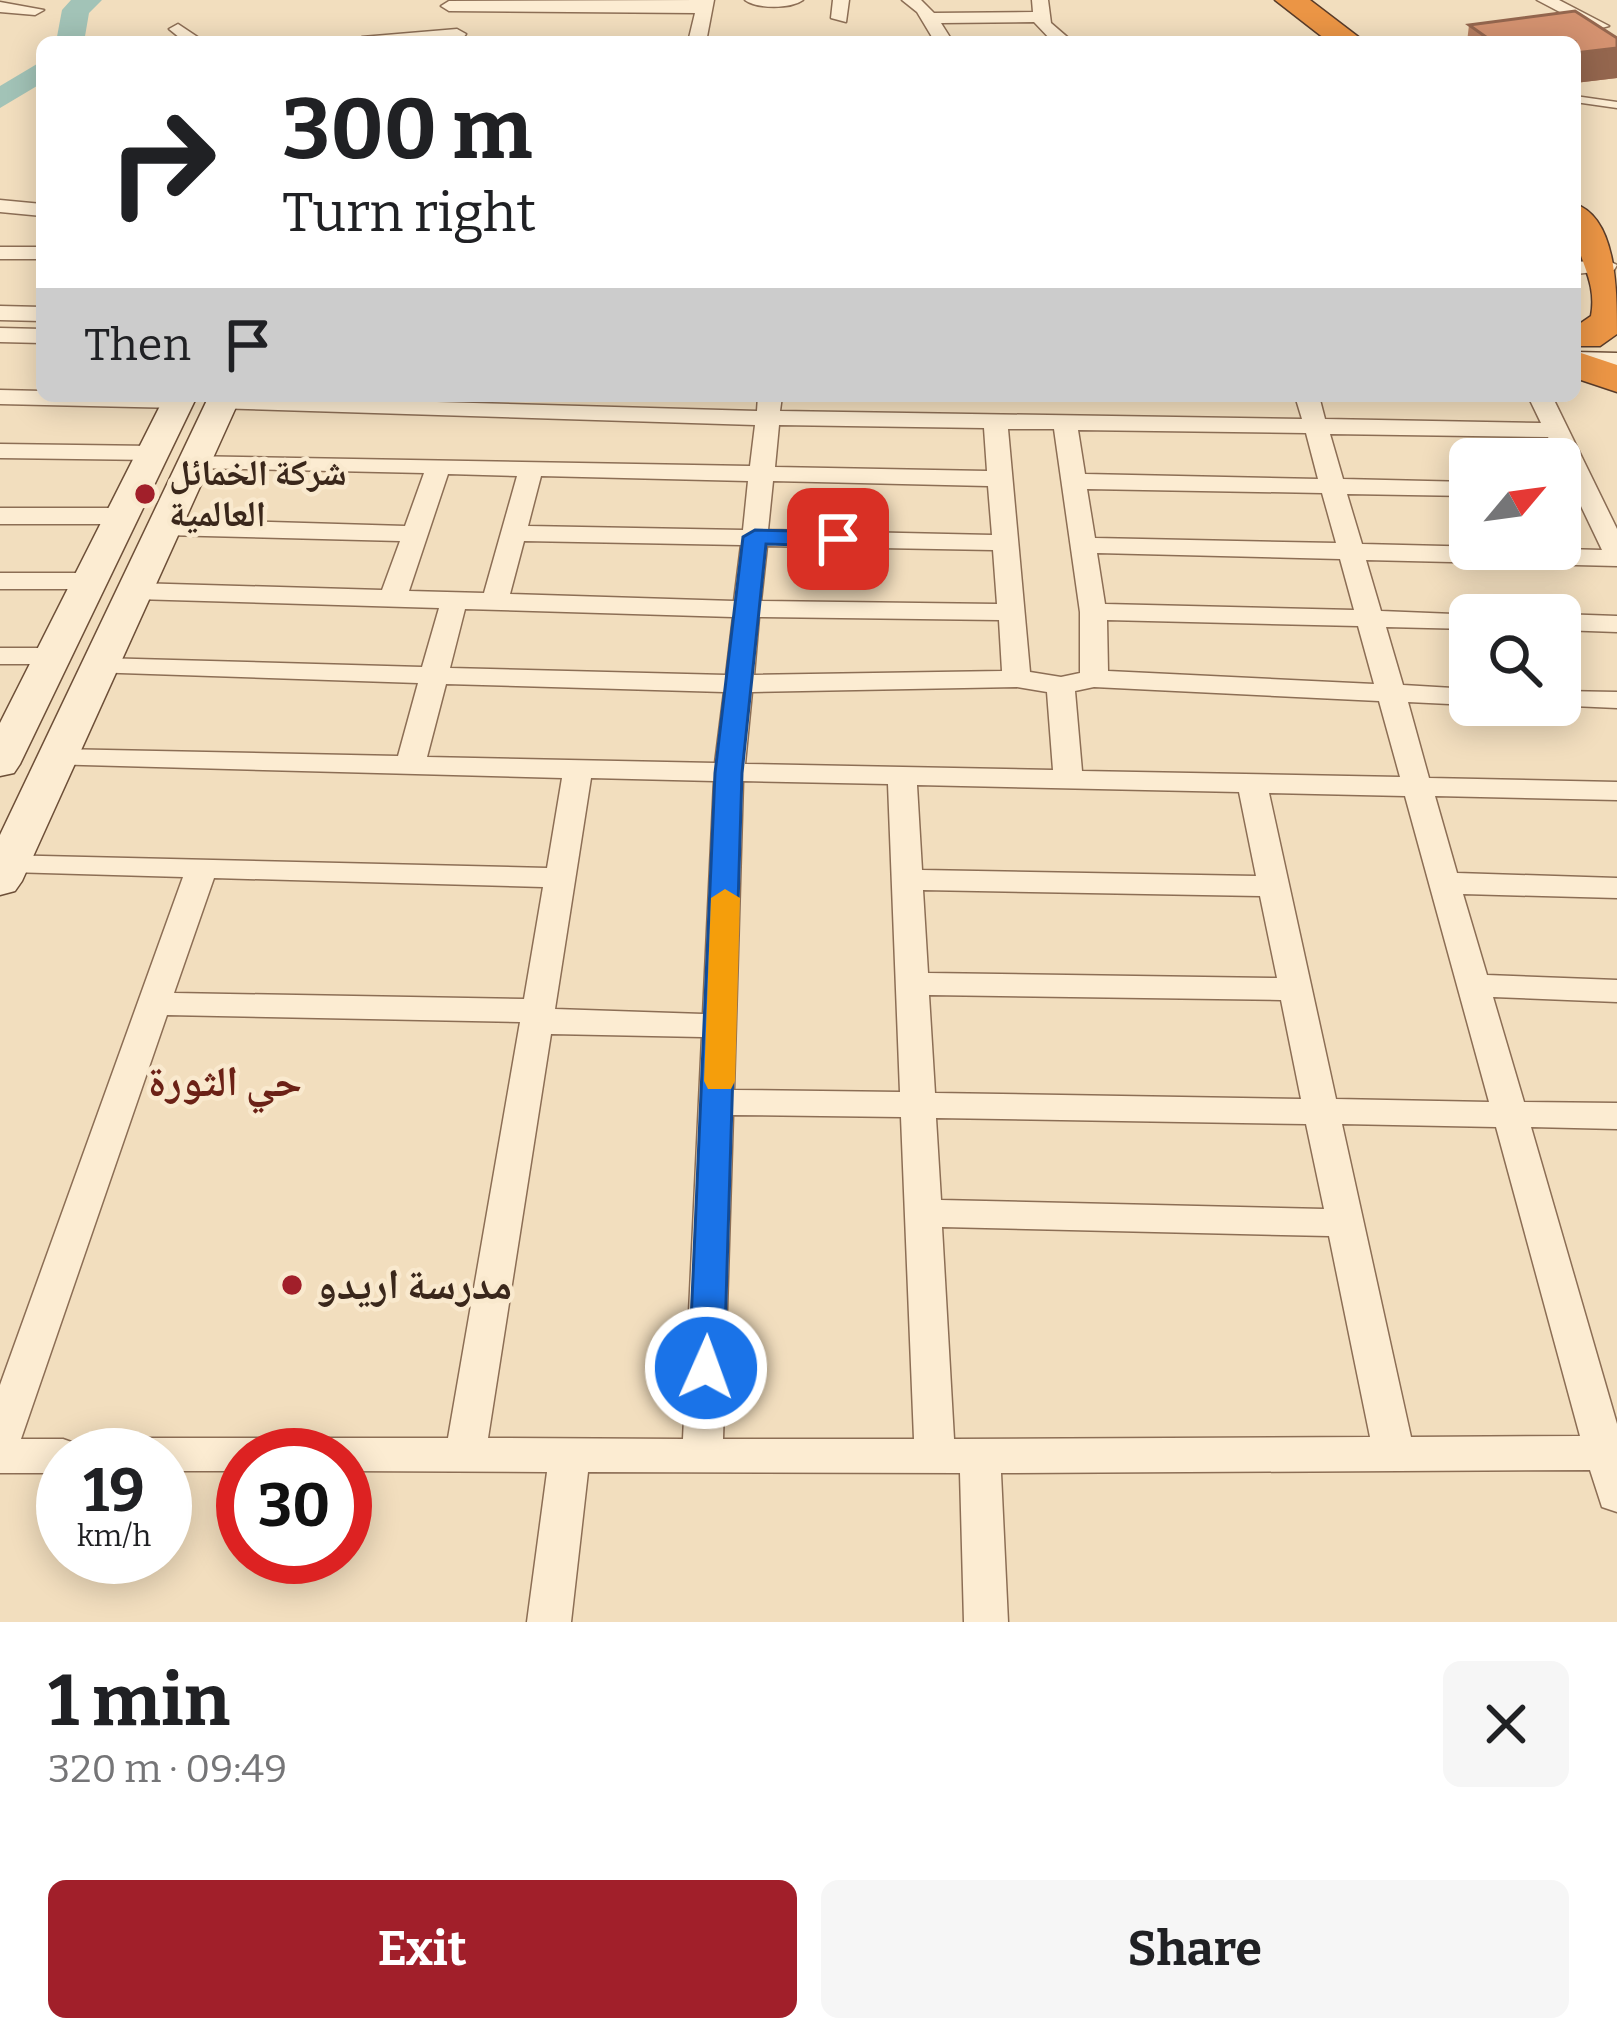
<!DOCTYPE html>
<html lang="en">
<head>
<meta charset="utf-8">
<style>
  :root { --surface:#fff; --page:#f6f6f6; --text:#202124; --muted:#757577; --accent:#a11f2a }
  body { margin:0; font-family:Bitter,"Noto Naskh Arabic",serif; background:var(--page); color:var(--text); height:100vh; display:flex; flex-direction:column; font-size:45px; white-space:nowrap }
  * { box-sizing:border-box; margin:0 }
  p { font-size:39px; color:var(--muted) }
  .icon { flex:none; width:66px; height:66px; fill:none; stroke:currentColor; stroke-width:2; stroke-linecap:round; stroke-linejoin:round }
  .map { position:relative; height:1622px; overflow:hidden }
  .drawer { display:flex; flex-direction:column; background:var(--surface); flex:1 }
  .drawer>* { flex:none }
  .guide { position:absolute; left:36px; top:36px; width:1545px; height:366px; border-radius:18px; box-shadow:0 6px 30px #0003; background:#fff; color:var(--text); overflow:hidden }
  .needle { width:78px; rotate:61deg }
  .tools { position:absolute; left:1449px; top:438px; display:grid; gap:24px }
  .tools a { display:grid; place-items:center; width:132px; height:132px; border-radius:18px; background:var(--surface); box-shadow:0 6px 30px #0003; font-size:60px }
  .speed { position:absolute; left:36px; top:1428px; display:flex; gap:24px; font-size:60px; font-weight:700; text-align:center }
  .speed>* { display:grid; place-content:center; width:156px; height:156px; border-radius:50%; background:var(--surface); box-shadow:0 6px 30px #0003; line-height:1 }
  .speed small { font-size:30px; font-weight:400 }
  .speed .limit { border:18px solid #d22; background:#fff; color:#111 }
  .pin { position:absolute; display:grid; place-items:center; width:102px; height:102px; color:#fff; margin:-51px; border-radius:24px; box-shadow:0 6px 18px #0006 }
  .me { position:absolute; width:132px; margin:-66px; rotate:2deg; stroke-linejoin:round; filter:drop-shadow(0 0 9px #0008) }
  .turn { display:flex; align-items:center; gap:42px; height:252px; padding:0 48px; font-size:54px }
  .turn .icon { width:156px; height:156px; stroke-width:2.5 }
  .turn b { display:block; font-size:84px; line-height:102px }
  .then { display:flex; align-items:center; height:114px; padding:0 48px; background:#0003; gap:24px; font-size:45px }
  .round { display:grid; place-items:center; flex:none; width:126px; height:126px; border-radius:18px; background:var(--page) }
  .overview { display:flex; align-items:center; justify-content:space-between; height:204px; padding:0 48px }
  h1 { font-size:72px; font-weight:700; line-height:90px }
  .cta { display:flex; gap:24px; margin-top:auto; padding:24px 48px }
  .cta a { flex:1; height:138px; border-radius:18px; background:var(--accent); color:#fff; font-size:48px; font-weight:700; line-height:138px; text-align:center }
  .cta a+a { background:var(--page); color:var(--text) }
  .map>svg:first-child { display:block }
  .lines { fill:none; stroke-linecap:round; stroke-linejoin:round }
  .river { fill:#a2c3b7; fill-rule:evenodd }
  .lane-casing { stroke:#8c6e55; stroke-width:3 }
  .street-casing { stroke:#8c6e55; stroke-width:3 }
  .secondary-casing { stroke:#6d4f38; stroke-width:3 }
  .highway-casing { stroke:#593c2a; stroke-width:3 }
  .lane { fill:#fcecd2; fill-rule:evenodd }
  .street { fill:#fcecd2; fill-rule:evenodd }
  .secondary { fill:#fcecd2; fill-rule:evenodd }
  .highway { fill:#eb9545; fill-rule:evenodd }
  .wall { fill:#b67e60 }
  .shaded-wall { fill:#94664e }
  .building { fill:#d49270; stroke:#94664e; stroke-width:3 }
  .route { fill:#1a73e8; stroke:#114b97; stroke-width:3 }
  .slow { fill:#f59e0b }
  .poi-dot { fill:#a11f2a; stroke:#f9e9ce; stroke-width:4.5 }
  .labels { text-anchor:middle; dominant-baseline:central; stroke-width:9; stroke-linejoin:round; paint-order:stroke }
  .poi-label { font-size:36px; font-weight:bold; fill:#3a271b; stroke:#f9e9ce; text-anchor:start }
  .quarter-label { font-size:42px; font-weight:bold; fill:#6b2116; stroke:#f9e9ce }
  .near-poi-label { font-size:42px; font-weight:bold; fill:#3a271b; stroke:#f9e9ce; text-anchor:start }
</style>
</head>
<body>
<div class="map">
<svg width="1617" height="1622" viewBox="0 0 1617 1622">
  <rect width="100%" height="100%" fill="#f2debe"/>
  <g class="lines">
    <!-- river -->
    <path class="river" d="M71,0H102L89,13L84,42H56L62,10Z
      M42,61V83L0,108V86Z"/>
    <defs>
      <path id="lane" d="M1575,96L1617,102V108L1575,102Z"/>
      <path id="street" d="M698,0H714L706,42H688L695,13L449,11L441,6L449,1Z
        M745,0H803C791,9 757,9 745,0Z
        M833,0H849L846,22L831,18Z
        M902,0H921L934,13L1033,12L1032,0H1048L1051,23L1073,42H1053L1034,22L941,23L953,42H935L917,12Z
        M1537,0H1559L1609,26L1594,30Z
        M0,2L44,10L35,15L0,12Z
        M178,24L205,42H185L169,29Z
        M457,29L466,34L463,38L353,42L362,37Z
        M0,200L42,204V216L0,212Z
        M0,247H42V259H0Z
        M1607,260L1617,265L1614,270L1575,274V262Z
        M0,306L42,307V321L0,320Z
        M0,328L42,329V343L0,342Z
        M0,390L42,391V396H187L191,401L179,408L0,404Z
        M222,396L757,411L758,396H782L780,411L1302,419L1295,396H1319L1325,419L1541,423L1528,396H1552L1617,529V566L1366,560L1381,611L1478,615H1470V629L1386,627L1403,685L1470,689V705L1408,702L1429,778L1617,782V800L1435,796L1457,873L1617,878V898L1463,894L1487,975L1617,980V1002L1493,997L1524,1102L1617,1103V1129L1531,1127L1617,1424V1512L1602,1507L1590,1470L1001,1473L1008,1622H964L960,1473L588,1472L571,1622H527L547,1472L345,1471V1455H243V1471H165V1455H102L108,1443L122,1438H448L520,1022L167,1015L21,1439H63L77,1444L83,1455H63V1473H0V1385L183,877L9,872L0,869V855L547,868L562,778L47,764L42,758L47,752L57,749L398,756L418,683L90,672L86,666L90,660L100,658L422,667L439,608L135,599L122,591L135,583L382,590L400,541L164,535L151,527L164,519L405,526L424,473L194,468L185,466V456L750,466L755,425L214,408L210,403ZM779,425L984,428L987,471L775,467ZM1008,429H1054L1080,612V673L1061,677L1030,672ZM1078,430L1306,433L1318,479L1085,474ZM1330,434L1548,437L1602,550L1362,544L1347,494L1470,496V482L1343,479ZM448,474L517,476L484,593L409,591ZM541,476L748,481L743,530L528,526ZM773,481L988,486L992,535L768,530ZM1087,489L1322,493L1336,543L1095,538ZM524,541L741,545L734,601L510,594ZM767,546L993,550L997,604L761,601ZM1097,553L1340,559L1354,610L1105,604ZM465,609L733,617L726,675L450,668ZM759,617L999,620L1002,671L754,675ZM1107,620L1358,626L1374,684L1108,671ZM446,684L724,692L715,763L427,757ZM1017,687L1047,692L1053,770L745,764L752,692ZM1094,687L1379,701L1400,777L1082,771L1075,691ZM591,778L714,781L703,1014L555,1009ZM743,781L888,784L900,1092L734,1090ZM917,785L1239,792L1256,876L922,870ZM1269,793L1405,796L1489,1102L1336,1099ZM214,878L543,887L524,999L174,993ZM923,890L1260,896L1277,978L928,973ZM929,995L1281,1000L1301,1099L935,1093ZM551,1034L702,1037L683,1439L488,1438ZM733,1115L901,1117L914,1439H723ZM936,1118L1306,1124L1324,1209L941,1200ZM1342,1124L1496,1127L1580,1436L1411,1437ZM942,1227L1329,1236L1370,1437L954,1439Z
        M0,444L153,446L165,453L153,460L0,458Z
        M0,508H122L135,516L122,524H0Z
        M0,573H90L103,581L90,589H0Z
        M1560,614L1617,616V632L1560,630V615H1556Z
        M0,648H53L67,656L53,664H0Z
        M1560,691L1617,692V708L1550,705H1560Z"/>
      <path id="secondary" d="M1575,352L1617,353V373L1575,372Z
        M165,396H197L20,764L14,773L0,776V723Z
        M209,396H241L22,881L15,891L0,895V835Z"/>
      <path id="highway" d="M1275,0H1310L1365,42H1329Z
        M1575,204C1617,218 1617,291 1617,334L1600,346H1575V327L1591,316C1597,284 1581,264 1575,235C1573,226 1575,214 1575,204Z
        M1575,351L1617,365V392L1575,378Z"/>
    </defs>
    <!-- lane casing -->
    <use href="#lane" class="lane-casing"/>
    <!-- street casing -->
    <use href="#street" class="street-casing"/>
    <!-- secondary casing -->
    <use href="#secondary" class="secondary-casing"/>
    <!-- highway casing -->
    <use href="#highway" class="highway-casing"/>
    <!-- lane -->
    <use href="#lane" class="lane"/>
    <!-- street -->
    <use href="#street" class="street"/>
    <!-- secondary -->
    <use href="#secondary" class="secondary"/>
    <!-- highway -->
    <use href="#highway" class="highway"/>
  </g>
  <!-- wall -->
  <path class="wall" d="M1575,11L1617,38V78L1575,83V42H1467L1469,25Z"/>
  <!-- shaded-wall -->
  <path class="shaded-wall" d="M1617,48V78L1575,83V53Z"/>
  <!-- building -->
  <path class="building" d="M1575,11L1617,38V48L1575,53V42H1493L1469,25Z"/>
  <!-- route -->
  <path class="route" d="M755,530L838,532L850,539L838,546L766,544L742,773L724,1368L719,1378L706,1383L694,1378L689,1368L715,773L743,537Z"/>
  <!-- slow -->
  <path class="slow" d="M725,889L740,898L735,1081L731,1089H708L704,1081L711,898Z"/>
  <!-- markers -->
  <g class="poi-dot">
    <circle cx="145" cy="494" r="12"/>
    <circle cx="292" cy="1285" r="12"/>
  </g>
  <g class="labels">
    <!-- poi labels -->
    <g class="poi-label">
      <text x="169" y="473">شركة الخمائل<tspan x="169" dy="41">العالمية</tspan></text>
    </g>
    <!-- quarter labels -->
    <g class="quarter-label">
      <text x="225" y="1082">حي الثورة</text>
    </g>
    <!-- near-poi labels -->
    <g class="near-poi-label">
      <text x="316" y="1285">مدرسة اريدو</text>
    </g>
  </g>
</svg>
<div class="tools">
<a><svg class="needle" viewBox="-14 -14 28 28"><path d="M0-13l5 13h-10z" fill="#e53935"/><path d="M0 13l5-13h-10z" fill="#757577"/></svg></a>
<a><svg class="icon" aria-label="search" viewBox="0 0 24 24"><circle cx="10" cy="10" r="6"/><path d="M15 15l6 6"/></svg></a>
</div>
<div class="speed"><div>19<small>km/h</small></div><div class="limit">30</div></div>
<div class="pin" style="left:838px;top:539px;background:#d93025"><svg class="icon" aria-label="arrive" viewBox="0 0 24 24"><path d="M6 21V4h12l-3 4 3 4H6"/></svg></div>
<svg class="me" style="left:706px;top:1368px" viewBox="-20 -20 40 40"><circle r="17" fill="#1a73e8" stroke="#fff" stroke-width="3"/><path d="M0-11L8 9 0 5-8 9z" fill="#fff"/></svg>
<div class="guide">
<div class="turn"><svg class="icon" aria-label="right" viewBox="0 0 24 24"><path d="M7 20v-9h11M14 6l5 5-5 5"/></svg><div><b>300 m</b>Turn right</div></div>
<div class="then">Then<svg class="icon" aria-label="arrive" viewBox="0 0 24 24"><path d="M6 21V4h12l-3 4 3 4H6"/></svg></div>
</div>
</div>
<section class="drawer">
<div class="overview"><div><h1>1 min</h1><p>320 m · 09:49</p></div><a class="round"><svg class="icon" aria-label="close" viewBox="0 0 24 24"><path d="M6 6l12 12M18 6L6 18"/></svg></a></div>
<div class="cta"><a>Exit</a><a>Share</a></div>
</section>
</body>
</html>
